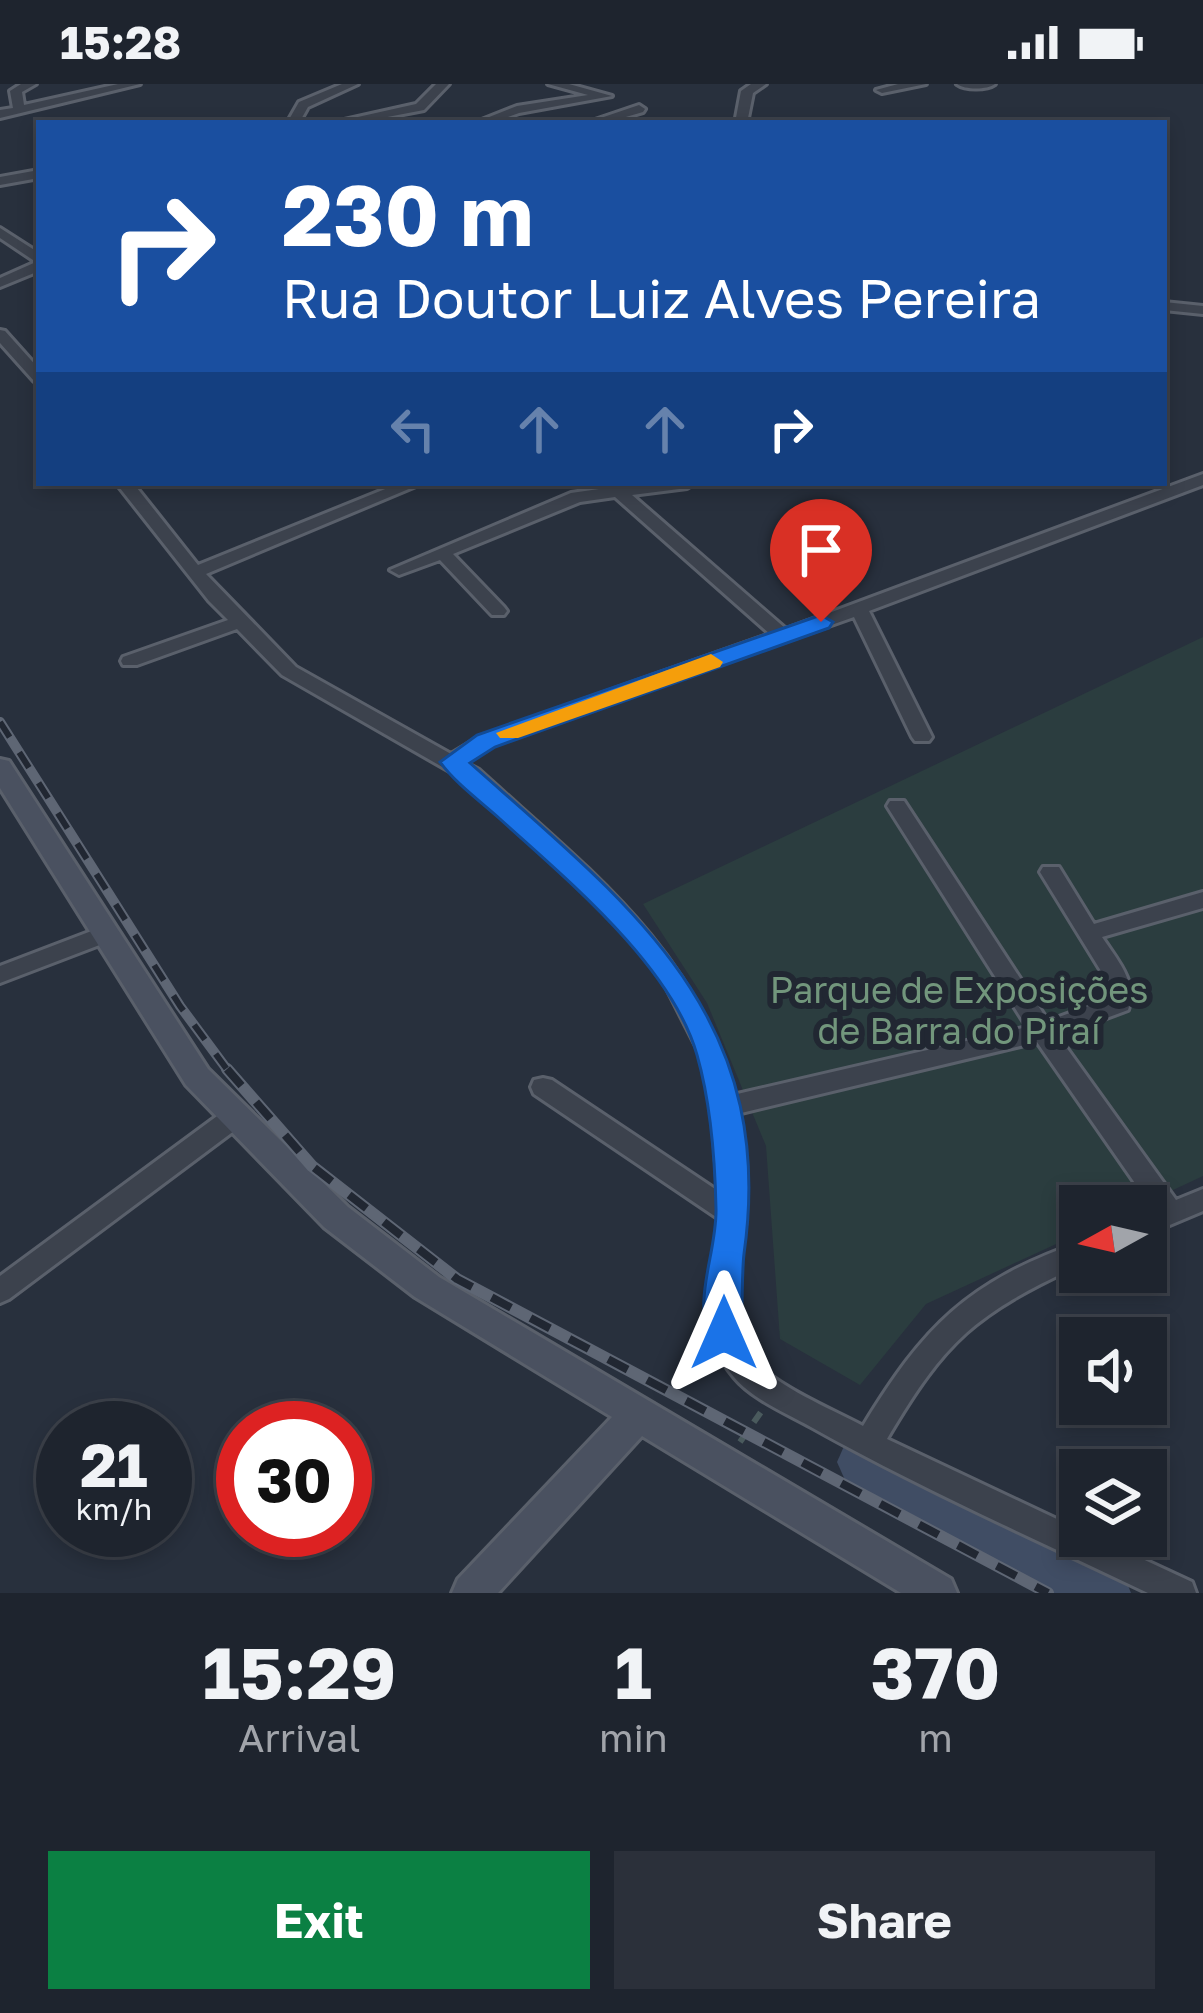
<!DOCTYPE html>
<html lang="en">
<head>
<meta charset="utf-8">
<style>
  :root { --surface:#1e242e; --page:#2b303a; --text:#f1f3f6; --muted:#a1a4aa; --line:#3c414a; --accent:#0b8043 }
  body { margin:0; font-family:"Golos Text",sans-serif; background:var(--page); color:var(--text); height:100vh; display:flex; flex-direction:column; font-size:45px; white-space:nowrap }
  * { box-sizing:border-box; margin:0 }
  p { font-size:39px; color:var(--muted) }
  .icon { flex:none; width:66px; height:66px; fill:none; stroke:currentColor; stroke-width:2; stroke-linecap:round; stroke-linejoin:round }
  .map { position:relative; height:1509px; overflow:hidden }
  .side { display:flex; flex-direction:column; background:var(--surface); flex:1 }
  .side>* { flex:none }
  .guide { position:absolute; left:36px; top:36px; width:1131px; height:366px; border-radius:0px; box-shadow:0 6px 18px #0003,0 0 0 3px var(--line); background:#1a4fa0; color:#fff; overflow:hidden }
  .needle { width:78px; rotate:262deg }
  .tools { position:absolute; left:1059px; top:1101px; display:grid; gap:24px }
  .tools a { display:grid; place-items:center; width:108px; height:108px; border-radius:0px; background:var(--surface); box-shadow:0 6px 18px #0003,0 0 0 3px var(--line); font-size:60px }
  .speed { position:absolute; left:36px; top:1317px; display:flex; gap:24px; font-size:60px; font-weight:700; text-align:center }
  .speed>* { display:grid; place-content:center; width:156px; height:156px; border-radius:50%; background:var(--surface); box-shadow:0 6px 18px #0003,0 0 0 3px var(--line); line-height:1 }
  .speed small { font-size:30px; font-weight:400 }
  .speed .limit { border:18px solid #d22; background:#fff; color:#111 }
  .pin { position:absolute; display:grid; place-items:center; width:102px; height:102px; color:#fff; margin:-123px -51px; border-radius:50% 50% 50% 0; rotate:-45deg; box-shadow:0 0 12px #0007 }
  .pin .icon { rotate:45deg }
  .me { position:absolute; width:132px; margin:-66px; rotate:0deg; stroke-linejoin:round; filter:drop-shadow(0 0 9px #0008) }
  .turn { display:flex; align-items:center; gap:42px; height:252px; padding:0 48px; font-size:54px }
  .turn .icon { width:156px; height:156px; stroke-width:2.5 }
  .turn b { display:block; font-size:84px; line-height:102px }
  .lanes { display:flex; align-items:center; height:114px; padding:0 48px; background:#0003; justify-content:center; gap:60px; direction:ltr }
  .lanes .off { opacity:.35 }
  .eta { display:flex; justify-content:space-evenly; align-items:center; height:204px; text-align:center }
  .eta b { font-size:72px; font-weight:700; line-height:84px }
  .cta { display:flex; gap:24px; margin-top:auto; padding:24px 48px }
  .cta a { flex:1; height:138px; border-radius:0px; background:var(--accent); color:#fff; font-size:48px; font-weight:700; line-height:138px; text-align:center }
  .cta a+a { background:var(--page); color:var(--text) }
  .status { display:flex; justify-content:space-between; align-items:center; height:84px; padding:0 60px; background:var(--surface); direction:ltr }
  .status svg { height:33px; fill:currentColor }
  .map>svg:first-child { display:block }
  .green { fill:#2b3d3f }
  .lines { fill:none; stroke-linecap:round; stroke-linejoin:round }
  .river { fill:#404d64; fill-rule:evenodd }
  .street-casing { stroke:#5a606b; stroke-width:6 }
  .secondary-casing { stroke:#5a606b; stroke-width:6 }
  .path { stroke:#4a5a5d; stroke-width:6; stroke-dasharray:12 12; stroke-linecap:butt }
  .street { fill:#3c424d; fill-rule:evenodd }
  .secondary { fill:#4a5160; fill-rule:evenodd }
  .rail-far1-casing { stroke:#5e6674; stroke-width:10 }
  .rail-casing { stroke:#5e6674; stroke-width:12 }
  .rail-far1 { stroke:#212732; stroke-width:6; stroke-dasharray:18; stroke-linecap:butt }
  .rail { stroke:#212732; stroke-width:8; stroke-dasharray:22; stroke-linecap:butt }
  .route { fill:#1a73e8; stroke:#114b97; stroke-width:3 }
  .slow { fill:#f59e0b }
  .labels { text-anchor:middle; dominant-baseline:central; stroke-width:12; stroke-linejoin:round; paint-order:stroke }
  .park-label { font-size:36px; fill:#72967c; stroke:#212732 }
</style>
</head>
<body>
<div class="status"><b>15:28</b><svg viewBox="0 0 49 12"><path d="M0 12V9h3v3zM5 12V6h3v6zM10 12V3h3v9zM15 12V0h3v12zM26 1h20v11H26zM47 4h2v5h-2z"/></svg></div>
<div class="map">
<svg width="1203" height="1509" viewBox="0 0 1203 1509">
  <rect width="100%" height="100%" fill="#28303d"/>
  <!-- green -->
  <path class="green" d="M1203,553V1092L1139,1122H1080V1149L926,1220L860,1301L780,1255L766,1062L707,919L643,820Z"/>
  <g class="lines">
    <!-- river -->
    <path class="river" d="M864,1353L1123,1489L1131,1509H1048L845,1396L837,1378L845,1360Z"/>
    <defs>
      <path id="street" d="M21,0H36L22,8L24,21L118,0H140L0,34V26L13,24L10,7Z
        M342,0H358L308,23L299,39H287L299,18Z
        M436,0H449L424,26L356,39H331L416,20Z
        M548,0H569L612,12L519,29L492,39H474L517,22L588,11Z
        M751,0H766L753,9L747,39H735L741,7Z
        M898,0H926L882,9L876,6Z
        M957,0H995C987,6 965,6 957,0Z
        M639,21L645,25L643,28L605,39H586Z
        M39,86V94L0,101V93Z
        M0,144L39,169V187L0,203V194L36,178L0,154Z
        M1164,218L1203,222V230L1164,226Z
        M0,246L5,247L39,285V299L34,297L0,259Z
        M1203,390V401L869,527L932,653L929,657H915L912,653L854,533L493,661L466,679L479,686C584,782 698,866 733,1011L1027,943L887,722L890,717H904L1048,937L1108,915L1109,900L1040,788L1043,783H1059L1094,840L1203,808V824L1102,853C1117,876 1138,898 1128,926L1058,952L1176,1116L1203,1105V1127L1146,1151V1129L1153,1125L1037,958L737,1030C740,1063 747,1098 746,1131C744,1178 718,1233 753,1275C775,1302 831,1325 863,1342C924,1242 967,1198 1080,1158V1181C975,1230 946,1255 887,1355L1080,1446V1452H1093L1192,1498L1196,1509H1148C1035,1455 920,1404 811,1343C786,1329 752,1315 734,1293C695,1248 711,1187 719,1135L534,1010L531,1003L534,996L543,994L552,996L718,1107L712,1023L699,968L663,897L607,827L465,696L282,591L237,545L137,581H123L121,577L123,573L228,536L209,517L116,399H133L198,481L400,399H423L206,490L296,583L451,670L479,653L770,550L615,413L580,418L453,470L504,523L507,527L504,531H492L440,476L399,491L390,486L571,409L606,404L609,399L622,402L695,399L687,404L632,411L786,545Z
        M102,843L110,845L113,851L110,857L0,899V882Z
        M233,1024L242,1027L245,1034L242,1041L9,1215L0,1219V1192L224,1027Z"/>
      <path id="secondary" d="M0,675L9,677L208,985L348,1123L439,1193L951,1495L957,1509H901L642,1352L498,1509H452L458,1495L612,1333L415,1213L324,1143L186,1001L0,704Z"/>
    </defs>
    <!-- street casing -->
    <use href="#street" class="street-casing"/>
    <!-- secondary casing -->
    <use href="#secondary" class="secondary-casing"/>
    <!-- path -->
    <path class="path" d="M740,1358L761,1328"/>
    <!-- street -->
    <use href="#street" class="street"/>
    <!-- secondary -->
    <use href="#secondary" class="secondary"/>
    <defs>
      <path id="rail-far1" d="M0,638L180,922L229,988"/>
      <path id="rail" d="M227,985L312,1082L457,1195L1048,1509"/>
    </defs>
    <!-- rail-far1 casing -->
    <use href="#rail-far1" class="rail-far1-casing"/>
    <!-- rail casing -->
    <use href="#rail" class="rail-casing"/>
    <!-- rail-far1 -->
    <use href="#rail-far1" class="rail-far1"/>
    <!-- rail -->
    <use href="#rail" class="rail"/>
  </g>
  <!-- route -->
  <path class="route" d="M821,531L833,538L829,544L495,663L470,679C630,821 778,931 744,1170C741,1194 744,1245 737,1260L724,1265L712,1260C691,1216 717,1170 716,1125C715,1075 711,1020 697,971C672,882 566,795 500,735C480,717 455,699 440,678L477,651Z"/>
  <!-- slow -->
  <path class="slow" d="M711,570L723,578L720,583L518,654H500L496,649Z"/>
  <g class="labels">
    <!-- park labels -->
    <g class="park-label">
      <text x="959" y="905">Parque de Exposições<tspan x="959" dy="41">de Barra do Piraí</tspan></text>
    </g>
  </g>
</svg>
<div class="tools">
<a><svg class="needle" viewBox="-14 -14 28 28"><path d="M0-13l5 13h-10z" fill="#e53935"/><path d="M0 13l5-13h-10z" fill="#a1a4aa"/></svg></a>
<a><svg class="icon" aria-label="sound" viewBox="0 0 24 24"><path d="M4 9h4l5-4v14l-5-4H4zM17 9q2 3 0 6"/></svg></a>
<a><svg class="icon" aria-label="layers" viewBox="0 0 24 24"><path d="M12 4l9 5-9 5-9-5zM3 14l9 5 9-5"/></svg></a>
</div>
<div class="speed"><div>21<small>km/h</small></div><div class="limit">30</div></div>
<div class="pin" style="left:821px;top:538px;background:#d93025"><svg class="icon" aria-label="arrive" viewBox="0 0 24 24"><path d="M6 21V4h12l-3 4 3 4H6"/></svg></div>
<svg class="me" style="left:724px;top:1249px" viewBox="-20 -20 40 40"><path d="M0-17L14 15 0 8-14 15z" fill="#1a73e8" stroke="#fff" stroke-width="4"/></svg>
<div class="guide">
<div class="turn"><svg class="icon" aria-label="right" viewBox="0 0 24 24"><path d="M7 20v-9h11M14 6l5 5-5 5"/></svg><div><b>230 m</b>Rua Doutor Luiz Alves Pereira</div></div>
<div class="lanes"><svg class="icon off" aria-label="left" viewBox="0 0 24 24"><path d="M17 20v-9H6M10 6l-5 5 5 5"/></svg><svg class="icon off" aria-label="ahead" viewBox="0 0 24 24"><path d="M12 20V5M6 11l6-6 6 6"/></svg><svg class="icon off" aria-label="ahead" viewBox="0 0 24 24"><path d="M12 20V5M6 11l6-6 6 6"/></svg><svg class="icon" aria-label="right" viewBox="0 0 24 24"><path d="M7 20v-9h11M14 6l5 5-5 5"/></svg></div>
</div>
</div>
<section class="side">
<div class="eta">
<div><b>15:29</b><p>Arrival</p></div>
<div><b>1</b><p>min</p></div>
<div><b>370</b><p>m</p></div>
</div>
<div class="cta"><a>Exit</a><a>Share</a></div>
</section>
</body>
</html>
